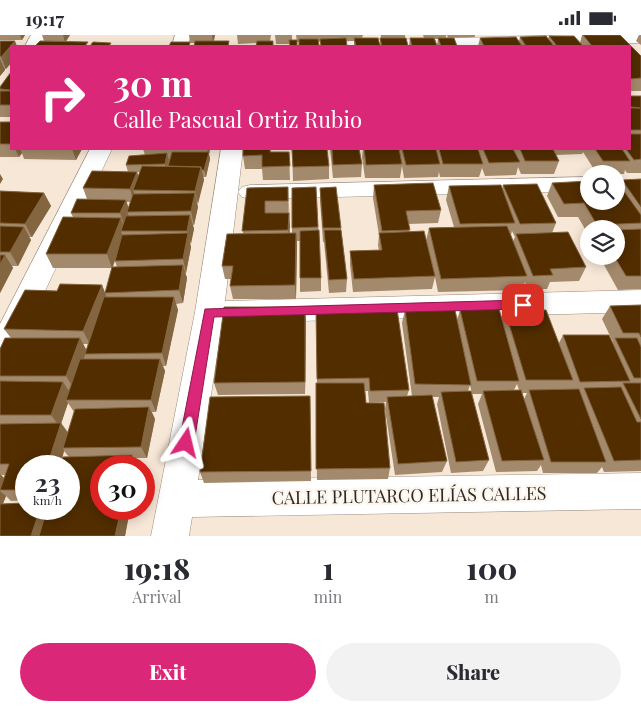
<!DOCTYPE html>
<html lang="en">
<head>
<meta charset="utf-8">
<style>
  :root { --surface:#fff; --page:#f2f2f3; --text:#2b2b33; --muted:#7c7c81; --accent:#db2777 }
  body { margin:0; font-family:"Playfair Display",serif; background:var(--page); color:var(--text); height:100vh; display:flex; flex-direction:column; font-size:19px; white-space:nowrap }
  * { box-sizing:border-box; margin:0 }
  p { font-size:16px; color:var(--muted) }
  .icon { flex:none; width:28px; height:28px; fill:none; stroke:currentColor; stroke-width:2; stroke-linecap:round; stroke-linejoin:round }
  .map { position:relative; height:501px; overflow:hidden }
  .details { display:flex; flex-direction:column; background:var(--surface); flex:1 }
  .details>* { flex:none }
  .top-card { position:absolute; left:10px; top:10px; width:621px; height:105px; border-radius:0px; box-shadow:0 2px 12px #0003; background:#db2777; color:#fff; overflow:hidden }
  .tools { position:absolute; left:580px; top:130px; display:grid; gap:10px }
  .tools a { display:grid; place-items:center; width:45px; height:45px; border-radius:50%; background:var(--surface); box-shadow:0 2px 12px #0003; font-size:25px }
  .speed { position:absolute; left:15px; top:420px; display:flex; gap:10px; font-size:25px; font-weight:700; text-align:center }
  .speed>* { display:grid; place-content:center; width:65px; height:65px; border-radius:50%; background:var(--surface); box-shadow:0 2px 12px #0003; line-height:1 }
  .speed small { font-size:12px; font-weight:400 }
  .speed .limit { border:8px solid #d22; background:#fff; color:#111 }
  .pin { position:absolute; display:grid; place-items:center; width:42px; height:42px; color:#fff; margin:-21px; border-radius:10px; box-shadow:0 2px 8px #0006 }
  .me { position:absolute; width:55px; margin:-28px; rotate:10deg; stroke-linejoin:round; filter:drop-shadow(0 0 4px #0008) }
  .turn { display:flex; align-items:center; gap:18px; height:105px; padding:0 20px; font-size:22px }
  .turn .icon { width:65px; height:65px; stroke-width:2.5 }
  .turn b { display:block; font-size:35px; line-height:42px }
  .eta { display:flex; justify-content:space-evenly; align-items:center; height:85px; text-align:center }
  .eta b { font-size:30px; font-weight:800; line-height:35px }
  .cta { display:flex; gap:10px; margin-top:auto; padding:10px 20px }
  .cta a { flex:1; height:58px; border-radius:30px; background:var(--accent); color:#fff; font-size:20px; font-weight:800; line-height:58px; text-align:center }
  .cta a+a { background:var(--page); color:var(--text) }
  .status { display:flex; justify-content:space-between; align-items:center; height:35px; padding:0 25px; background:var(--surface); direction:ltr }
  .status svg { height:14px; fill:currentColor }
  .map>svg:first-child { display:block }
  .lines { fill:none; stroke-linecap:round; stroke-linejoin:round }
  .minor-casing { stroke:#9a8b7c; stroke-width:1 }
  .minor { fill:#fff; fill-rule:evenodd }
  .wall { fill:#a48a6c; fill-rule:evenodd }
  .shaded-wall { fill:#836540 }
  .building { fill:#512d00; stroke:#836540 }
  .route { fill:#db2777; stroke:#8e194d }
  .labels { text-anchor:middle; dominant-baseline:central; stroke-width:5; stroke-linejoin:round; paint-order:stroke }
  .near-street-label { font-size:18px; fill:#2f2923; stroke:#fcf6ef }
</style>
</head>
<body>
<div class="status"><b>19:17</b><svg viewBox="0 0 49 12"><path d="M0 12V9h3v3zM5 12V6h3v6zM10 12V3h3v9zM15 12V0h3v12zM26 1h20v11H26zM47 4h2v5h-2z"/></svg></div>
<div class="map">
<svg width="641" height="501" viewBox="0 0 641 501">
  <rect width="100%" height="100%" fill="#f7e7d7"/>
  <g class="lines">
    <defs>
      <path id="minor" d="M31,0H47L41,11H25Z
        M175,0H191L188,11H172Z
        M569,0H641V8L522,11H341L343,7L349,6Z
        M90,114H112L11,328L0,332V289Z
        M221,114H243L225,266L641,255V277L222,288L198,445L641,438V474L192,482L189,501H151L195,277Z
        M589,142V156L250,164L242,162L238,157L242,152L250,150Z"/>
    </defs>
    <!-- minor casing -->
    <use href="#minor" class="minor-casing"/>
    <!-- minor -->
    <use href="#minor" class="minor"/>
  </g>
  <!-- wall -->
  <path class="wall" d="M0,0H25L22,5H0Z
    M42,0H70L66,7L44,6Z
    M189,0H215L214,6H229V11H194L195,8H190Z
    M237,0H271L270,6L257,8L238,9Z
    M275,0H292V5L290,9H276Z
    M296,0H363L362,3L380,11V3H381V0H405V3L408,11H354V6L297,7Z
    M423,0H446V3L457,11H409L410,3H424ZM435,4H438L437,10Z
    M447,0H475V2L448,3Z
    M582,0H620L641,21V56H630V11H478L480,3L519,6L520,2L548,4L549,1L580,8Z
    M639,0H641V10L636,6Z
    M0,6L11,11V28L6,34H5V35L0,41Z
    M11,37V82H0V52Z
    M630,61H641V138H627L625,135L624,139H597L583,117L582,119L556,120L559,126L554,139H521L518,132L516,140L485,141L482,133L479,142H440L439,137L438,142L404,143L402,131L400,143H365L362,122L363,114H630Z
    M0,87H11V114H82L76,125L24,124L22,118L19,122H0Z
    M143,114H210L209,119L210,124L206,142H203L204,145L197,169L198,172L194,190H193L194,194L190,209L191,212L186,238H185L187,243L183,268L176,269L178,275L166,331H163L165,336L156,377H152L155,384L147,423H134L138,431H101V474H130L125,501H0V314L5,303H11L4,294L25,255L57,256L60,249L102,250L105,258L112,233H53L46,219L63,182H73L71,178L77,164H87L83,153L92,136L128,137L126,130L129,121L145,120ZM130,137H140L138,142L137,137ZM126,167H131L128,174ZM116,223L115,226L117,232H113ZM83,309H88L86,315ZM68,368L74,377L68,397L61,388ZM64,416L69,422H63L60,431H69V474H26V468L3,469L6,461L11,466L26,465V431H60ZM1,440H5L4,443Z
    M243,114H271V117H289L290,145H263L262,134H245L243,121Z
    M292,114L329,131V144L293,146Z
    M330,114H359L362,129L361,142L333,143Z
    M641,144V254L618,255L599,221H616V194H589V201L578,182H558L547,161L552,148L620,150L622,145Z
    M374,150L441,175L438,188L408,189L409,197L426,206L429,193L454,192L446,165L449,151L502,154L503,150L556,188L552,198L586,232L579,246L550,247L547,254H527L525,247L522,255L438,257L435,242L432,254L353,257L350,230V216L379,215L378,211L379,200L373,163ZM512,196L515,202L513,206L511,200Z
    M288,152L289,198H292V153L316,152L321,243V256L300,257V206H297L296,264H233L230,251L231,244H225L222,231L243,198L247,153Z
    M320,153L341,193L347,244L346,257L329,258L324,207H323L320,166Z
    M0,156L44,158L51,171L32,202H29L31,205L18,231H12L13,233L0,258Z
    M641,270V436L604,437L602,432L597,438H543L541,430L537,436L496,437L478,369L482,359H472L470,350L468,356L489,425L483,436L451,438L437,369L439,362H432L447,426L442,437L395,440L385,374L386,367L369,368L368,356H365L366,368L390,433L388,444L317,445L316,348H317L316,275L409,355L407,361H412L402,288L405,275L457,285L460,275L501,284L505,276L559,308L563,300L613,307L602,284L610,271ZM517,349L519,355H514ZM522,358H527L524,364Z
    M306,285L305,359L218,360L214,348Z
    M310,361L311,446L204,448L200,437Z"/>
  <!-- shaded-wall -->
  <path class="shaded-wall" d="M20,0H25L22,5Z
    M63,0H70L65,7Z
    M212,0H215L213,8Z
    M15,6L17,11H11V28L6,34L1,22Z
    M0,24L5,35L0,41Z
    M15,114H20L22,118L19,122Z
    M72,114H82L76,125Z
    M207,114H210L209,119L210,124L206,142L204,135L208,120Z
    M167,118L169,125L166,136L165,129Z
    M201,132L204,145L198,169L195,156Z
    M137,137L141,150L133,155L136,163L134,168L130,154Z
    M0,139L3,144L0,149Z
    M288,152L290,191L289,209L288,195L289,179Z
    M44,158L51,171L32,202L25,189Z
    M195,158L198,172L194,190L191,176Z
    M126,165L130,177H127L129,181L125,192L120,178Z
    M190,180L194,194L191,209L187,196Z
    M121,183L125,196H121L123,203L112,233L107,219Z
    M24,192L31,205L18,231L10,217Z
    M188,198L191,212L186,238L183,224Z
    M296,198L297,211L296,264L295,250Z
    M5,220L13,233L0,258V229Z
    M183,230L187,243L183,268L179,255Z
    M102,250L107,263L90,309L83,296Z
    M174,262L178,275L166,331L162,318Z
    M305,272L306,285L305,359Z
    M80,303L87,316L85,319V320L74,354L66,341Z
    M160,324L165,336L156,377L151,365Z
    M63,347L71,359L66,365L68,368L60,392L51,380Z
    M149,372L155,384L147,423L141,412Z
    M61,388L69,400L63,413L64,416L60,431H47Z
    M132,420L138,431H130Z
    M0,439L10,449L0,455Z
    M0,456L6,461L0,476Z
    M40,474H47L44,501H31Z
    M121,474H130L125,501H115Z"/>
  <!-- building -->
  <path class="building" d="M583,0H620L641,21V43L630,44V11H592Z
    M546,1L554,11H526L520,2Z
    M549,1H574L583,11H557Z
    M516,2L522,11H484L480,3Z
    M346,3L347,11H321L320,4Z
    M354,3H378L380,11H356Z
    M380,3H406L408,11H382Z
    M410,3H434L437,11H412Z
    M438,3H454L457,11H441Z
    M299,4H318L319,11H299Z
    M289,5H297V11H290Z
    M0,6H15L1,22L0,21Z
    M40,6L88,7L85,11H35Z
    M195,6H229L228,11H194Z
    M257,6H273V11H256Z
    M93,7L111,8L109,11H90Z
    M171,7H190L189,11H169Z
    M11,37V55L0,54V52Z
    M0,56H11V70H0Z
    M630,61H641V95H630V73H640L631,72L630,70Z
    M0,87H11V109H0Z
    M630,99H641V124L634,125L626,114H630Z
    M243,114H270V117H289L290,131L262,132V120L243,121Z
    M292,114H327L329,131L293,132Z
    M332,114H359L362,129L333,130Z
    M364,114H399L402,129L366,130Z
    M402,114H436L440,129L406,130Z
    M439,114H478L483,129H443Z
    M483,114H513L520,127L489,128Z
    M520,114H553L559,126H525Z
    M595,114H622L630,126H603Z
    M172,117H209L204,135H202L201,132L168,131Z
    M167,118L165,129L126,130L129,121Z
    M142,131L201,132L195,156L133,155Z
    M92,136L137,137L130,154L83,153Z
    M641,144V172L622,145Z
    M616,145L641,180V188L597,190L584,168L564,169L552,148L589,146V166H616Z
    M433,148L441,175L406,176L410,195L382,196L374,150Z
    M537,149L556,188L520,189L503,150Z
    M501,150L515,188L460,189L449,151Z
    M288,152V166H265V178H289L288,195L242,196L247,153Z
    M316,152L318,192L292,193V153Z
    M336,152L341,193H323L320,153Z
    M0,156L44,158L25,189L0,188Z
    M195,158L191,176L127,177L133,159Z
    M77,164L126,165L120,178H71Z
    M190,180L187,196H121L126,181Z
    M63,182L121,183L107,219H46Z
    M0,191L24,192L10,217H0Z
    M507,191L527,241L441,244L429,193Z
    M641,194V241H626L614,221H616V195Z
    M319,195L321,243H300V196Z
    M324,195H341L347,244L329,245Z
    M424,196L435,241L354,244L350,216L382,215L379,198Z
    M568,197L586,232L550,234L553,240L533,241L516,199Z
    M188,198L183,224L115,226L122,200Z
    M296,198L295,250L230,251L233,231H222L227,199Z
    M0,220H5L0,229Z
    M183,230L179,255L105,258L112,232Z
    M60,249L102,250L83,296L4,294L25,255L57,256Z
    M104,262H174L162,318L85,319Z
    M641,270V302L639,298H623L610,271Z
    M224,272H305V347L214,348Z
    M397,274L409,355L370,356L369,343L317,344L316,275Z
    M499,274L519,346H477L460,275Z
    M405,275H455L471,350L415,349Z
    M546,275L573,345H526L505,276Z
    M563,300H609L630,346L580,347Z
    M5,303H80L66,341H0V314Z
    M615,303H637L641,312V343H634Z
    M80,324H160L151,365H66Z
    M0,346L63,347L51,380H0Z
    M316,348H364L366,368H384L390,433L316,434Z
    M623,348H641V384Z
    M621,352L637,387H641V425L614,426L584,353Z
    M579,354L606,427H551L529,355Z
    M521,355L544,425L502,426L483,356Z
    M471,356L489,425L456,427L441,357Z
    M432,360L447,426L398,429L387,362Z
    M310,361L311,436L200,437L210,362Z
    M149,372L141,412L63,413L75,374Z
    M61,388L47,431H26V455H0L9,429H0V389Z
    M132,420L130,431H101V474H121L115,501H39L47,474H69V431H60L63,422Z
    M26,468V474H40L31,501H0V469Z"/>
  <!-- route -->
  <path class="route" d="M523,265L529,270L523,274L214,282L194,408L192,412L186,414L181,412L179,408L205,274Z"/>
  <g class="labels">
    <!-- near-street labels -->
    <g class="near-street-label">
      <text transform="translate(409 460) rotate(-1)">CALLE PLUTARCO ELÍAS CALLES</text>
    </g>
  </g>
</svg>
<div class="tools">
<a><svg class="icon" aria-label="search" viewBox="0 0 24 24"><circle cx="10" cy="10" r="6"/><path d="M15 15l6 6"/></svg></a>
<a><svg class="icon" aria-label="layers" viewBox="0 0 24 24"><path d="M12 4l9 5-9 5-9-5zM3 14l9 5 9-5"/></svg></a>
</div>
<div class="speed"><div>23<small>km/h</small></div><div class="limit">30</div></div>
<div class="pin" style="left:523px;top:270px;background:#d93025"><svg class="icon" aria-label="arrive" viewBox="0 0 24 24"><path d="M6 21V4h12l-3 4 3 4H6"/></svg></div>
<svg class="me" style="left:186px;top:408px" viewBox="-20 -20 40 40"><path d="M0-17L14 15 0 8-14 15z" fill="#db2777" stroke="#fff" stroke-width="4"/></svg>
<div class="top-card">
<div class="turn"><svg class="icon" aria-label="right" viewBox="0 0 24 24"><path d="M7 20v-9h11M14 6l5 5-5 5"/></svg><div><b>30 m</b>Calle Pascual Ortiz Rubio</div></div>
</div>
</div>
<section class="details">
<div class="eta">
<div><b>19:18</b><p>Arrival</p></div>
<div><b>1</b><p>min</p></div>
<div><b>100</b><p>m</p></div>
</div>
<div class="cta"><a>Exit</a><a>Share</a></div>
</section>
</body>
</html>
